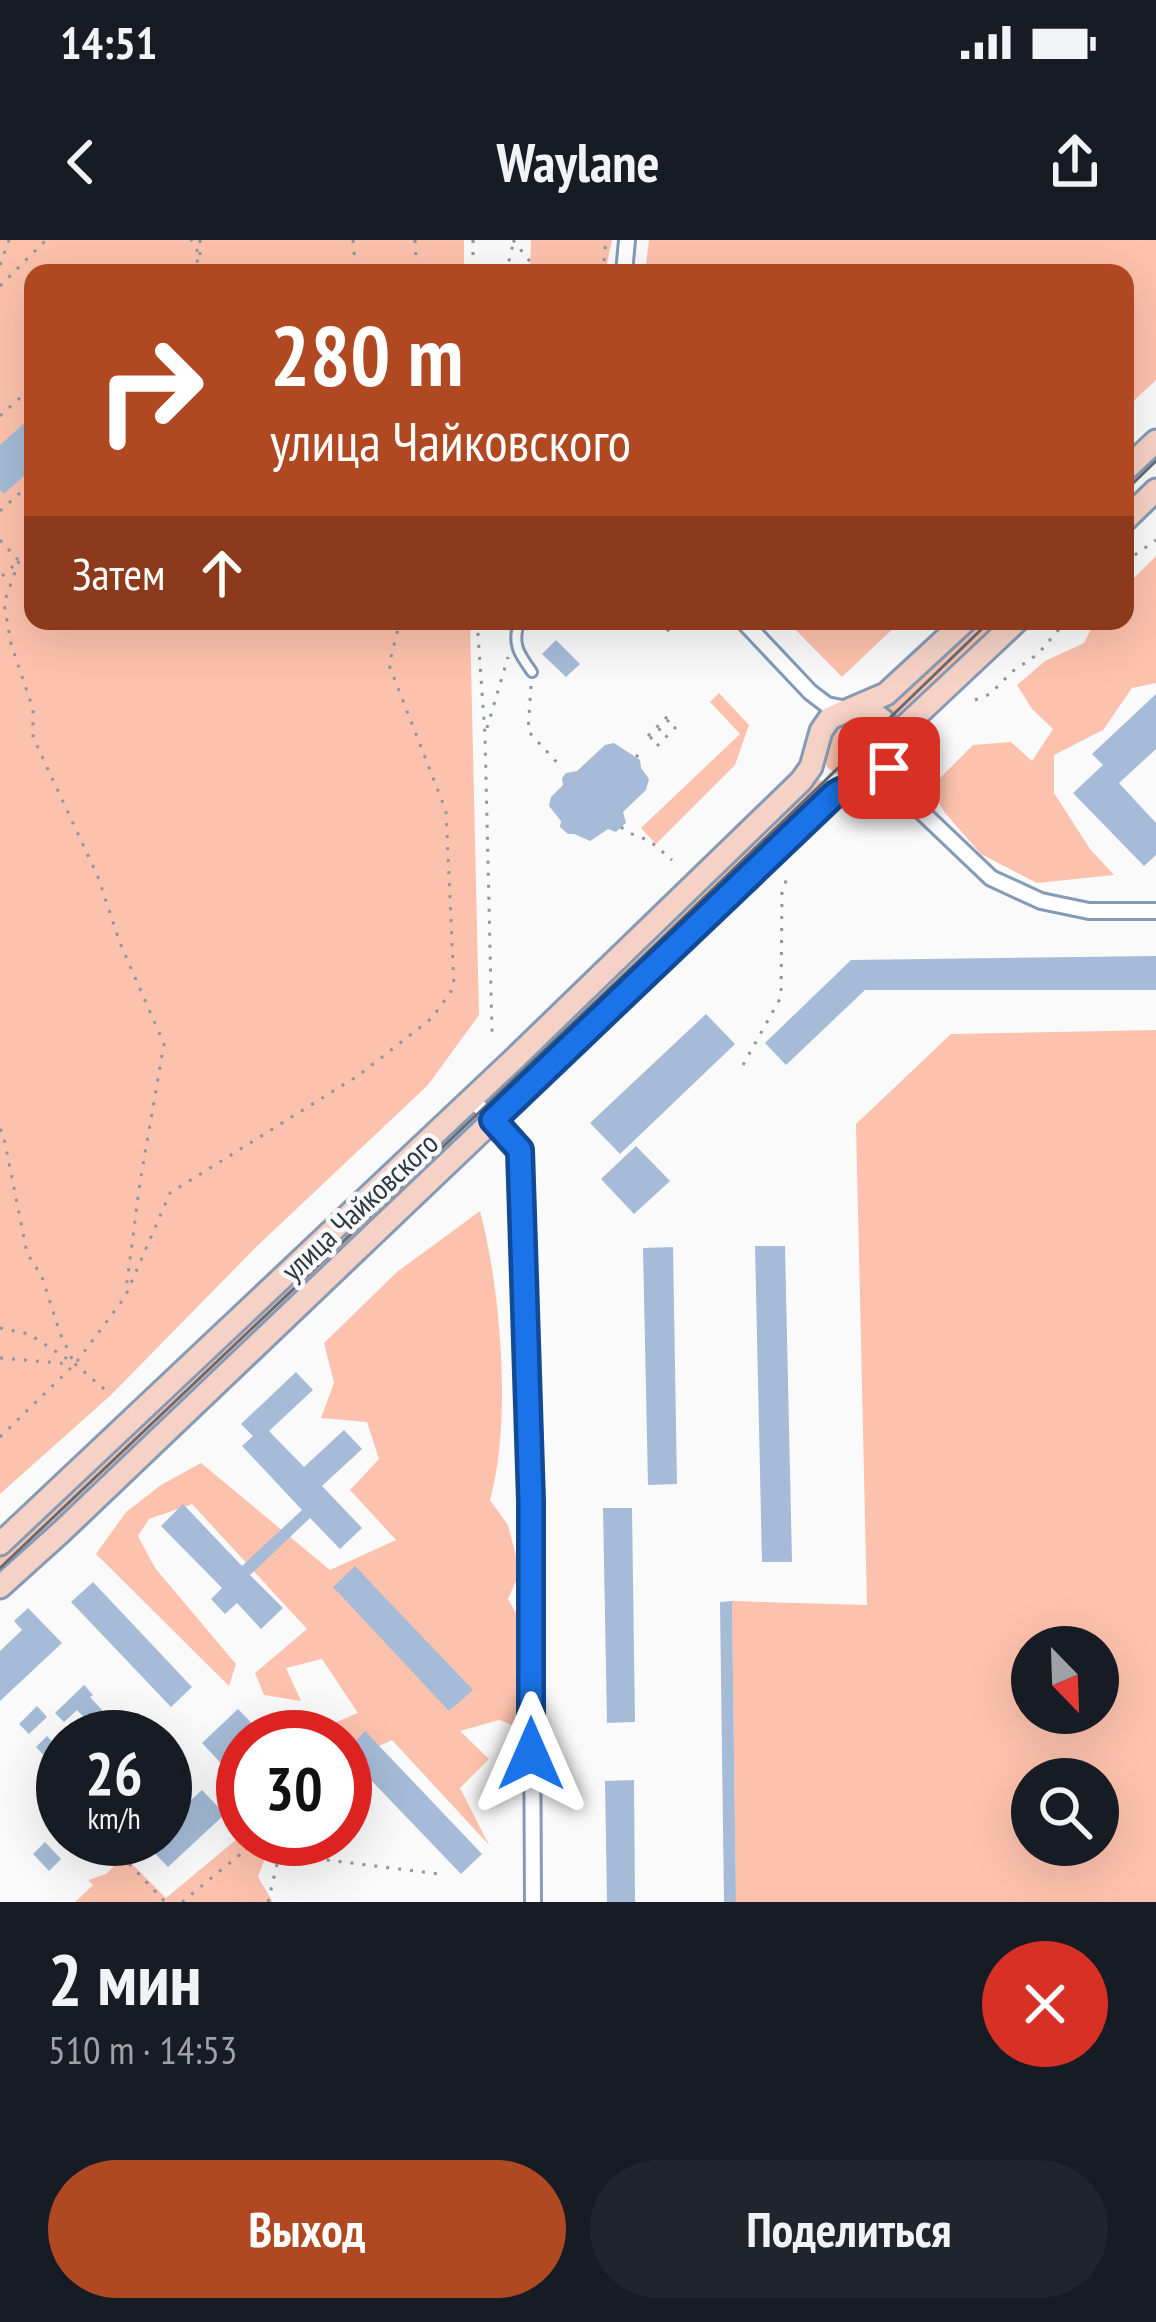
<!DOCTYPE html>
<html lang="ru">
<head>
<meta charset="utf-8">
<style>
  :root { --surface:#171b24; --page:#20242c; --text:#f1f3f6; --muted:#9ea1a6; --accent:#b04922 }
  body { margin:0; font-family:"PT Sans Narrow",sans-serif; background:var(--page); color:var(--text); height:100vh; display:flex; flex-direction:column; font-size:45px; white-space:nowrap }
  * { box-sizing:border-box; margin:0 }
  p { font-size:39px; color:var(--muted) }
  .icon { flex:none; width:66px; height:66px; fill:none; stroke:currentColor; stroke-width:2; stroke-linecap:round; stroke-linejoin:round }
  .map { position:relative; height:1662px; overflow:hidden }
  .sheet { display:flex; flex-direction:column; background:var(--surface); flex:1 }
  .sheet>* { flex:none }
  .guide { position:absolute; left:24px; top:24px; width:1110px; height:366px; border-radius:24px; box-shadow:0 12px 48px #0002; background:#b04922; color:#fff; overflow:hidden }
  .needle { width:78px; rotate:157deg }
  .fabs { position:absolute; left:1011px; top:1386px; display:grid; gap:24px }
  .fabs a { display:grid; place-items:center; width:108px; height:108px; border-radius:50%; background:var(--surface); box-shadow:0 12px 48px #0002; font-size:60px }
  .speed { position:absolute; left:36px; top:1470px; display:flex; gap:24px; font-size:60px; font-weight:700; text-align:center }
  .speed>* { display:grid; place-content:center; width:156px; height:156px; border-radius:50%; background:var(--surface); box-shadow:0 12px 48px #0002; line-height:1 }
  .speed small { font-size:30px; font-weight:400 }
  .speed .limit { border:18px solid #d22; background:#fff; color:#111 }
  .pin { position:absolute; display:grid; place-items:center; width:102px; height:102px; color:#fff; margin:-51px; border-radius:24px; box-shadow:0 6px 18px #0006 }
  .me { position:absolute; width:132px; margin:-66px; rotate:0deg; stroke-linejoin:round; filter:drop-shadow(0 0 9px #0008) }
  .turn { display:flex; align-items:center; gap:42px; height:252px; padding:0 48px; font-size:54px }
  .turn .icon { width:156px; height:156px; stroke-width:2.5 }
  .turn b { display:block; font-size:84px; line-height:102px }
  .then { display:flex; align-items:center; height:114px; padding:0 48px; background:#0003; gap:24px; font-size:45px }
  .round { display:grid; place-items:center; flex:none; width:126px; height:126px; border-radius:63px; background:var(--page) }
  .headline { display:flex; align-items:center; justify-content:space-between; height:204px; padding:0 48px }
  h1 { font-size:72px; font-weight:700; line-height:90px }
  .cta { display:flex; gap:24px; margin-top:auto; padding:24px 48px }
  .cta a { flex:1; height:138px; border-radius:72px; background:var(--accent); color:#fff; font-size:48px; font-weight:700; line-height:138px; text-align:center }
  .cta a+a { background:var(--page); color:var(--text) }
  .status { display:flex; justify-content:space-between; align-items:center; height:84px; padding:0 60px; background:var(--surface); direction:ltr }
  .status svg { height:33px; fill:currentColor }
  header { display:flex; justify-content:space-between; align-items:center; height:156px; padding:0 48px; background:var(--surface); font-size:54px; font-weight:700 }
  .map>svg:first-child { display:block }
  .green { fill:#fdc2ad; fill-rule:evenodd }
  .building { fill:#a5bbd7 }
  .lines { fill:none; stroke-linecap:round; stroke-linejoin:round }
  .lane-casing { stroke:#849ab5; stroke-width:14 }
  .street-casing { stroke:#849ab5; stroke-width:20 }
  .secondary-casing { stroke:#849ab5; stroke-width:27 }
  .path { stroke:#90959b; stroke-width:3; stroke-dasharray:3 9; stroke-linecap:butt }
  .lane { stroke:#fff; stroke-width:8 }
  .street { stroke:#fff; stroke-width:14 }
  .secondary { stroke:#f5d2c5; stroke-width:21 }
  .tram { stroke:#656c74; stroke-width:3 }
  .route-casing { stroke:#114b97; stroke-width:30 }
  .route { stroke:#1a73e8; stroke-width:21 }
  .labels { text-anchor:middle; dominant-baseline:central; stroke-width:9; stroke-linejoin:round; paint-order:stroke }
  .street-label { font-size:30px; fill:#2d3641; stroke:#fafafa }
</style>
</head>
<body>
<div class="status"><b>14:51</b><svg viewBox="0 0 49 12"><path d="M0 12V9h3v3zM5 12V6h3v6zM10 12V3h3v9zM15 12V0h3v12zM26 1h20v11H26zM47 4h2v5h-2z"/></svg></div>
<header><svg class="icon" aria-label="back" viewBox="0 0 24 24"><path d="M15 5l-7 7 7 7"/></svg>Waylane<svg class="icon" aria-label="share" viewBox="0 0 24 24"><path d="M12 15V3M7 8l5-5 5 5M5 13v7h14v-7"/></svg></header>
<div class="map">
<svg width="1156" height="1662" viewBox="0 0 1156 1662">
  <rect width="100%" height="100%" fill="#fafafa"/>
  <!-- green -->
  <path class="green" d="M0,0H464V33H33V381H470L479,775L428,845L256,1007L111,1155L0,1254Z
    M531,0H612L605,33H530Z
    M649,0H1156V140L1125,169V33H645Z
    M1156,316V443L1132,448L1103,490L1054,515V553L1090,609L1114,635L1037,643L981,614L945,573L930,548L973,505L1011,502L1032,521L1053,489L1032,469L1017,445L1045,421L1084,403L1095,381H1125V347Z
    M787,381H901L842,437Z
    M974,381H1002L897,479L885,466Z
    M719,453L749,485L735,525L656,604L641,588L740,494L710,462Z
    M839,477L877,479L890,516L886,526L845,540L827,527L822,511Z
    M816,536L827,547L528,831L519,822Z
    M1156,790V1662H736L732,1361L867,1365L856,884L951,794ZM1032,1407H1098V1473H1032ZM1032,1539H1098V1605H1032Z
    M443,895L455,904L0,1333V1313Z
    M480,971C501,1050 512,1182 490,1260L508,1285L520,1332L508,1359L523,1385L527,1425L519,1444L529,1491L499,1480L460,1491L489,1519L460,1548L489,1605L392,1500L345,1522V1497H328L336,1482L358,1473L322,1419L286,1428L301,1461L264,1455L255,1433L307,1389L192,1264L149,1279L138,1296L155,1328L236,1424L229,1446L96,1314L126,1272L161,1245L201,1223L330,1330L396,1300L350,1250L379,1219L367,1182L321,1178L334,1143L324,1103L397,1032Z
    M243,1597L272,1599L258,1637L273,1662H75L93,1645L88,1640L106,1634L122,1618L128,1625L132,1624L166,1658L238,1598Z"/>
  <!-- building -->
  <path class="building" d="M33,175V228L4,254L0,250V205Z
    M556,400L580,424L566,437L542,414Z
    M1156,454V509L1119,543L1156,583V615L1144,626L1073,553L1103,525L1092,514Z
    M614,503L640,520L641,528L649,539L646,550L623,572L626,583L616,592L608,589L590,601L574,594H568L560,587L561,581L549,566L551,557L563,545L562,538L566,533L577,531L605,505Z
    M1156,716V750H865L786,825L765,803L851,720Z
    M706,774L735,804L620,914L590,883Z
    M636,906L670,941L634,974L601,939Z
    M755,1006H785L792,1322H762Z
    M673,1007L677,1244L648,1245L643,1008Z
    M296,1132L313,1150L269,1191L304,1227L344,1190L362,1209L322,1246L362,1288L340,1309L310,1278L250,1335L283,1368L261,1389L237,1363L225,1374L211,1359L222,1348L161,1286L183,1264L242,1326L302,1270L242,1206L253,1196L241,1184Z
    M603,1268H632L635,1482L607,1483Z
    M355,1326L473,1450L449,1471L333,1347Z
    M93,1342L192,1447L171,1467L71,1362Z
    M732,1361L736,1662H724L720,1362Z
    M28,1368L62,1403L0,1461V1411L22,1390L14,1381Z
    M84,1445L93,1455L90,1457L127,1497H103L77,1470L64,1482L55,1473Z
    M37,1466L47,1477L29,1494L19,1484Z
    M238,1469L265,1497H243V1547L202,1503Z
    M365,1491L482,1614L461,1634L345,1513Z
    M47,1496L63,1513V1536L36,1507Z
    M634,1540L635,1662H607L605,1541Z
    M202,1550L225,1574L168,1627L145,1603L148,1599H165V1584Z
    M45,1602L61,1619L49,1631L33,1614Z"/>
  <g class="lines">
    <defs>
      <path id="lane" d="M520,381C511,403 519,414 532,432"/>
      <path id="street" d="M624,33L627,0
        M743,381L810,452L827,465L847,469
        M874,543L891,546L907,558L991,638L1041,661L1089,671H1156
        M472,859L520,910L531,1261L533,1662"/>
      <path id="secondary" d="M1125,230L1156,201
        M1125,280L1156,250
        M895,512L901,490L1017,381
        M0,1304L512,821L801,541L811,527L821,491L830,478L886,454L965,381
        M0,1347L61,1292L835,554C849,545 867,547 880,537C912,512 891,472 855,468"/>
    </defs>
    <!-- lane casing -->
    <use href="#lane" class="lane-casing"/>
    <!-- street casing -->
    <use href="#street" class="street-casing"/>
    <!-- secondary casing -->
    <use href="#secondary" class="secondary-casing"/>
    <!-- path -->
    <path class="path" d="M200,0V15
      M353,0L356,33
      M415,0L417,33
      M473,0V33
      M513,0L539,33
      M0,25L9,0
      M191,33L200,16L191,0
      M506,33L514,0
      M603,33L606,0
      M0,46L46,0
      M0,176L33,146
      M0,271L33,241
      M0,300L19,321L0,338
      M19,321L4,363L11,404L33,469V497L98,637L120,703L164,804L140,942L126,1050
      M1125,322L1156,300
      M477,381L485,495L492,793
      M658,381L670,392
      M531,446L528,491L562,528
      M975,460L990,454L1013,431L1038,414L1066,381
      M487,488L508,417
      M648,496L669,475
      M650,499L671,478
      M657,506L678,485
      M636,517L640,513
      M621,587L627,592L650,601L672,620
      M743,825L781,757L782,652L787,638
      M0,889L3,893L27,1013L42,1037L60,1093L74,1123
      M0,1088L29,1094L75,1124L111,1155
      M0,1118L70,1124
      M0,1197L75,1124L125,1057L170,953L359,835L432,778L454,747L446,571L389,425L400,381
      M266,1481L295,1497
      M110,1610L123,1617L165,1662
      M279,1614L439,1634
      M182,1662L259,1599
      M268,1662L283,1599"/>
    <!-- lane -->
    <use href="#lane" class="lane"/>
    <!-- street -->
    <use href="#street" class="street"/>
    <!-- secondary -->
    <use href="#secondary" class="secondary"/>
    <!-- tram -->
    <path class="tram" d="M1125,251L1156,221
      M0,1328L653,707L990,381"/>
  </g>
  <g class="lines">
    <defs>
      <path id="route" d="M531,1514V1261L520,910L493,880L835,554C855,541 871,548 889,528"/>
    </defs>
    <!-- route casing -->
    <use href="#route" class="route-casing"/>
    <!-- route -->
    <use href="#route" class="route"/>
  </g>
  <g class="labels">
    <!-- street labels -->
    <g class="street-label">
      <text transform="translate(359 966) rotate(-43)">улица Чайковского</text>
    </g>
  </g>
</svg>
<div class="fabs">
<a><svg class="needle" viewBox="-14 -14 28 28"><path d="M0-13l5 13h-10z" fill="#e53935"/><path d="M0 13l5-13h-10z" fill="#9ea1a6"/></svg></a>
<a><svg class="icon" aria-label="search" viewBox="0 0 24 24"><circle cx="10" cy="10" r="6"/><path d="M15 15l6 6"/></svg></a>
</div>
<div class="speed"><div>26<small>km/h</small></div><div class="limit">30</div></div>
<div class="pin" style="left:889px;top:528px;background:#d93025"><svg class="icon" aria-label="arrive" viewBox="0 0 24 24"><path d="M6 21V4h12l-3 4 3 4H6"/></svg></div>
<svg class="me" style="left:531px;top:1514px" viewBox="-20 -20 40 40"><path d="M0-17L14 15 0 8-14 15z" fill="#1a73e8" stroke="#fff" stroke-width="4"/></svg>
<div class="guide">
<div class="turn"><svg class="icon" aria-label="right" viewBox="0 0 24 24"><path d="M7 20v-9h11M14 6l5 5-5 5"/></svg><div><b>280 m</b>улица Чайковского</div></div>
<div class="then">Затем<svg class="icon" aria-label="ahead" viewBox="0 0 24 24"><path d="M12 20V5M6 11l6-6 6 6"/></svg></div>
</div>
</div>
<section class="sheet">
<div class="headline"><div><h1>2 мин</h1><p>510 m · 14:53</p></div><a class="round" style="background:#d93025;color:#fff"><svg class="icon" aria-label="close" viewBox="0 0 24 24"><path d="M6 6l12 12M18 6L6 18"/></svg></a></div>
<div class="cta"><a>Выход</a><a>Поделиться</a></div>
</section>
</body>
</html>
